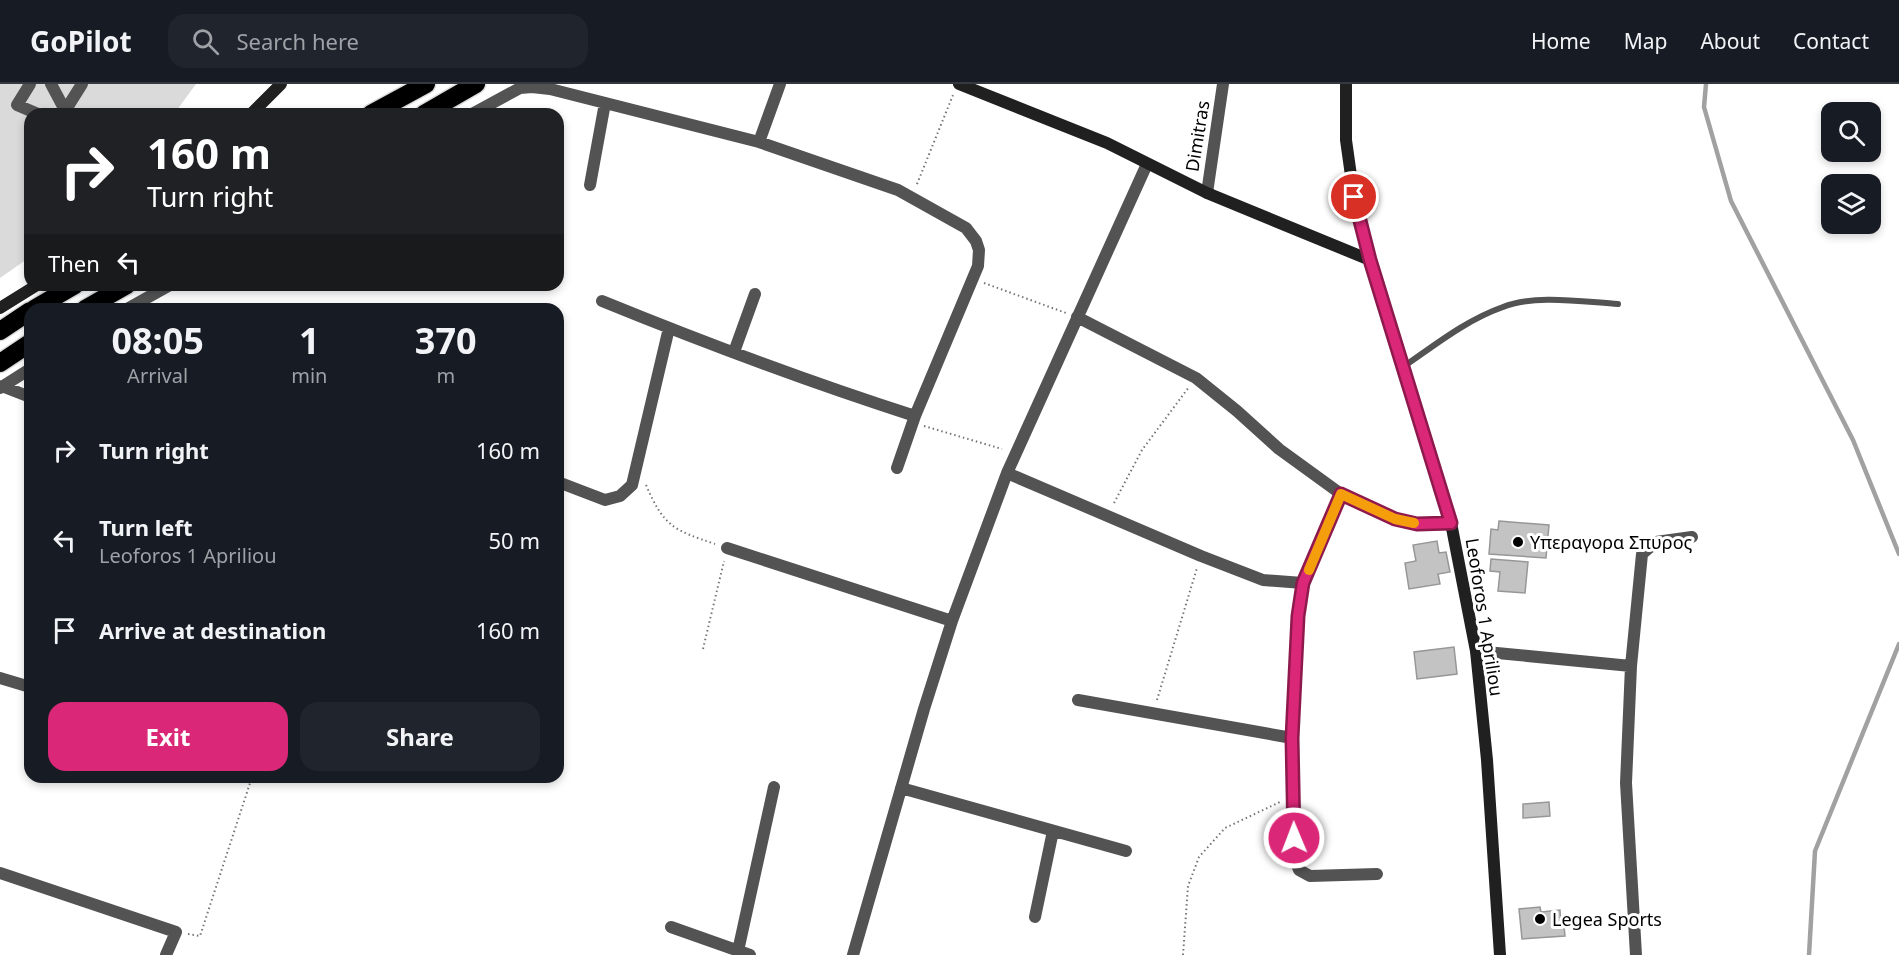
<!DOCTYPE html>
<html lang="en">
<head>
<meta charset="utf-8">
<style>
  :root { --surface:#171b24; --page:#20242c; --text:#f1f3f6; --muted:#9ea1a6; --line:#363941; --accent:#db2777 }
  body { margin:0; font-family:"Noto Sans",sans-serif; background:var(--page); color:var(--text); height:100vh; display:flex; flex-direction:column; font-size:22px; white-space:nowrap }
  * { box-sizing:border-box; margin:0 }
  p { font-size:20px; color:var(--muted) }
  .icon { flex:none; width:33px; height:33px; fill:none; stroke:currentColor; stroke-width:2; stroke-linecap:round; stroke-linejoin:round }
  .map { position:relative; flex:1; overflow:hidden }
  .sheet { position:absolute; left:24px; top:219px; width:540px; height:480px; display:flex; flex-direction:column; background:var(--surface); border-radius:18px; box-shadow:0 3px 9px #0003 }
  .sheet>* { flex:none }
  .top-card { position:absolute; left:24px; top:24px; width:540px; height:183px; border-radius:18px; box-shadow:0 3px 9px #0003; background:#202124; color:#fff; overflow:hidden }
  .tools { position:absolute; left:1821px; top:18px; display:grid; gap:12px }
  .tools a { display:grid; place-items:center; width:60px; height:60px; border-radius:12px; background:var(--surface); box-shadow:0 3px 9px #0003; font-size:30px }
  .pin { position:absolute; display:grid; place-items:center; width:51px; height:51px; color:#fff; margin:-26px; border:3px solid #fff; border-radius:50%; box-shadow:0 2px 6px #0007 }
  .me { position:absolute; width:66px; margin:-33px; rotate:359deg; stroke-linejoin:round; filter:drop-shadow(0 0 4px #0008) }
  .turn { display:flex; align-items:center; gap:21px; height:126px; padding:0 24px; font-size:27px }
  .turn .icon { width:78px; height:78px; stroke-width:2.5 }
  .turn b { display:block; font-size:42px; line-height:51px }
  .then { display:flex; align-items:center; height:57px; padding:0 24px; background:#0003; gap:12px; font-size:22px }
  .eta { display:flex; justify-content:space-evenly; align-items:center; height:102px; text-align:center }
  .eta b { font-size:36px; font-weight:700; line-height:42px }
  .button { display:flex; gap:12px; margin-top:auto; padding:12px 24px }
  .button a { flex:1; height:69px; border-radius:18px; background:var(--accent); color:#fff; font-size:24px; font-weight:700; line-height:69px; text-align:center }
  .button a+a { background:var(--page); color:var(--text) }
  ul { padding:0; list-style:none }
  li { display:flex; align-items:center; gap:18px; height:90px; padding:0 24px }
  li div { flex:1 }
  li b { display:block; font-size:22px }
  li em { font-style:normal }
  header { display:flex; align-items:center; gap:36px; box-sizing:border-box; height:84px; padding:0 30px; background:var(--surface); border-bottom:2px solid var(--line) }
  header strong { font-size:28px }
  nav { display:flex; gap:33px; margin-inline-start:auto; font-size:21px }
  .search { width:420px; height:54px; background:var(--page); display:flex; align-items:center; gap:15px; box-sizing:border-box; padding:0 21px; border-radius:18px; color:var(--muted); font-size:22px }
  .map>svg:first-child { display:block }
  .green { fill:#dadada }
  .lines { fill:none; stroke-linecap:round; stroke-linejoin:round }
  .stream { stroke:#a1a1a1; stroke-width:4.5 }
  .building { fill:#c3c3c3; stroke:#979797; stroke-width:1.5 }
  .highway-casing { stroke:#dbdbdb; stroke-width:21 }
  .path { stroke:#757575; stroke-width:2; stroke-dasharray:1.5 3; stroke-linecap:butt }
  .lane { stroke:#535353; stroke-width:6 }
  .street { stroke:#535353; stroke-width:12 }
  .secondary { stroke:#202020; stroke-width:12 }
  .highway { stroke:#000; stroke-width:18 }
  .route-casing { stroke:#8e194d; stroke-width:15 }
  .route { stroke:#db2777; stroke-width:10 }
  .slow { stroke:#f59e0b; stroke-width:10 }
  .poi-dot { fill:#000; stroke:#fff; stroke-width:2 }
  .labels { text-anchor:middle; dominant-baseline:central; stroke-width:6; stroke-linejoin:round; paint-order:stroke }
  .street-label { font-size:18px; fill:#000; stroke:#fff }
  .poi-label { font-size:18px; fill:#000; stroke:#fff; text-anchor:start }
</style>
</head>
<body>
<header>
<strong>GoPilot</strong>
<div class="search"><svg class="icon" aria-label="search" viewBox="0 0 24 24"><circle cx="10" cy="10" r="6"/><path d="M15 15l6 6"/></svg>Search here</div>
<nav><a>Home</a><a>Map</a><a>About</a><a>Contact</a></nav>
</header>
<div class="map">
<svg width="1899" height="871" viewBox="0 0 1899 871">
  <rect width="100%" height="100%" fill="#fff"/>
  <!-- green -->
  <path class="green" d="M0,0H196L174,30H30V173L0,194Z"/>
  <g class="lines">
    <!-- stream -->
    <path class="stream" d="M1706,0L1704,23L1731,117L1853,356L1899,470
      M1809,871L1815,767L1899,560"/>
  </g>
  <!-- building -->
  <path class="building" d="M1499,437L1549,441L1546,474L1489,470L1491,445L1498,446Z
    M1437,457L1439,469L1446,468L1450,488L1438,490L1440,500L1409,505L1405,479L1416,477L1413,461Z
    M1491,475L1528,478L1525,509L1498,507L1500,488L1490,487Z
    M1454,563L1457,590L1417,595L1414,568Z
    M1549,718L1550,732L1523,734V720Z
    M1540,823L1541,828L1560,826L1561,842H1564L1565,852L1522,855L1519,825Z"/>
  <g class="lines">
    <defs>
      <path id="highway" d="M371,30L426,0
        M424,30L476,0
        M34,225L75,201
        M85,225L127,201
        M0,247L30,227
        M0,279L30,259"/>
    </defs>
    <!-- highway casing -->
    <use href="#highway" class="highway-casing"/>
    <!-- path -->
    <path class="path" d="M917,100L953,11
      M984,199L1066,229
      M924,342L1002,365
      M646,401C664,443 674,446 715,460
      M1114,419L1142,366L1189,303
      M703,565L724,477
      M1157,616L1197,484
      M188,850L200,852L252,693
      M1183,871L1188,802L1199,773L1225,744L1280,718"/>
    <!-- lane -->
    <path class="lane" d="M1403,283C1435,261 1466,236 1503,223C1535,210 1584,218 1618,220"/>
    <!-- street -->
    <path class="street" d="M30,0L17,21L38,30
      M51,0L67,30
      M65,27L82,0
      M472,30L520,4L532,3L550,5L759,58L898,106L966,144L976,157L979,166L978,182L915,332L897,384
      M759,58L780,0
      M590,101L605,19
      M1207,109L1223,0
      M602,217C705,259 809,298 915,332
      M127,225L170,201
      M1077,233L1196,294L1237,327L1279,365L1341,410L1395,435L1417,440L1451,439
      M734,268L755,210
      M2,302L30,313
      M0,304L30,285
      M1007,389L1201,472L1263,496L1303,499
      M558,398L605,416L620,412L632,401L669,244
      M1341,410L1303,499L1298,532L1292,654L1295,775L1299,786L1310,792L1377,790
      M727,464L952,537
      M1476,567L1631,582
      M0,594L30,603
      M1078,616L1292,654
      M901,704L1126,767
      M0,789L176,848L166,871
      M1035,833L1053,747
      M671,843L750,871
      M738,867L774,703
      M853,871L924,625L952,537L1007,389L1147,80
      M1636,871L1626,699L1631,582L1642,470L1656,458L1692,453"/>
    <!-- secondary -->
    <path class="secondary" d="M959,0L1107,59L1207,109L1370,176
      M1346,0V56L1354,113L1370,176L1451,439L1476,567L1487,676L1500,871
      M251,30L281,0
      M0,224L37,201"/>
    <!-- highway -->
    <use href="#highway" class="highway"/>
  </g>
  <g class="lines">
    <defs>
      <path id="route" d="M1294,754L1292,654L1298,532L1303,499L1341,410L1395,435L1417,440L1451,439L1370,176L1354,113"/>
    </defs>
    <!-- route casing -->
    <use href="#route" class="route-casing"/>
    <!-- route -->
    <use href="#route" class="route"/>
    <!-- slow -->
    <path class="slow" d="M1309,486L1341,410L1395,435L1414,439"/>
  </g>
  <!-- markers -->
  <g class="poi-dot">
    <circle cx="1518" cy="458" r="6"/>
    <circle cx="1540" cy="835" r="6"/>
  </g>
  <g class="labels">
    <!-- street labels -->
    <g class="street-label">
      <text transform="translate(1197 52) rotate(-81)">Dimitras</text>
      <text transform="translate(1485 533) rotate(81)">Leoforos 1 Apriliou</text>
    </g>
    <!-- poi labels -->
    <g class="poi-label">
      <text x="1530" y="458">Υπεραγορα Σπυρος</text>
      <text x="1552" y="835">Legea Sports</text>
    </g>
  </g>
</svg>
<div class="tools">
<a><svg class="icon" aria-label="search" viewBox="0 0 24 24"><circle cx="10" cy="10" r="6"/><path d="M15 15l6 6"/></svg></a>
<a><svg class="icon" aria-label="layers" viewBox="0 0 24 24"><path d="M12 4l9 5-9 5-9-5zM3 14l9 5 9-5"/></svg></a>
</div>
<div class="pin" style="left:1354px;top:113px;background:#d93025"><svg class="icon" aria-label="arrive" viewBox="0 0 24 24"><path d="M6 21V4h12l-3 4 3 4H6"/></svg></div>
<svg class="me" style="left:1294px;top:754px" viewBox="-20 -20 40 40"><circle r="17" fill="#db2777" stroke="#fff" stroke-width="3"/><path d="M0-11L8 9 0 5-8 9z" fill="#fff"/></svg>
<div class="top-card">
<div class="turn"><svg class="icon" aria-label="right" viewBox="0 0 24 24"><path d="M7 20v-9h11M14 6l5 5-5 5"/></svg><div><b>160 m</b>Turn right</div></div>
<div class="then">Then<svg class="icon" aria-label="left" viewBox="0 0 24 24"><path d="M17 20v-9H6M10 6l-5 5 5 5"/></svg></div>
</div>
<section class="sheet">
<div class="eta">
<div><b>08:05</b><p>Arrival</p></div>
<div><b>1</b><p>min</p></div>
<div><b>370</b><p>m</p></div>
</div>
<ul>
<li><svg class="icon" aria-label="right" viewBox="0 0 24 24"><path d="M7 20v-9h11M14 6l5 5-5 5"/></svg><div><b>Turn right</b></div><em>160 m</em></li>
<li><svg class="icon" aria-label="left" viewBox="0 0 24 24"><path d="M17 20v-9H6M10 6l-5 5 5 5"/></svg><div><b>Turn left</b><p>Leoforos 1 Apriliou</p></div><em>50 m</em></li>
<li><svg class="icon" aria-label="arrive" viewBox="0 0 24 24"><path d="M6 21V4h12l-3 4 3 4H6"/></svg><div><b>Arrive at destination</b></div><em>160 m</em></li>
</ul>
<div class="button"><a>Exit</a><a>Share</a></div>
</section>
</div>
</body>
</html>
